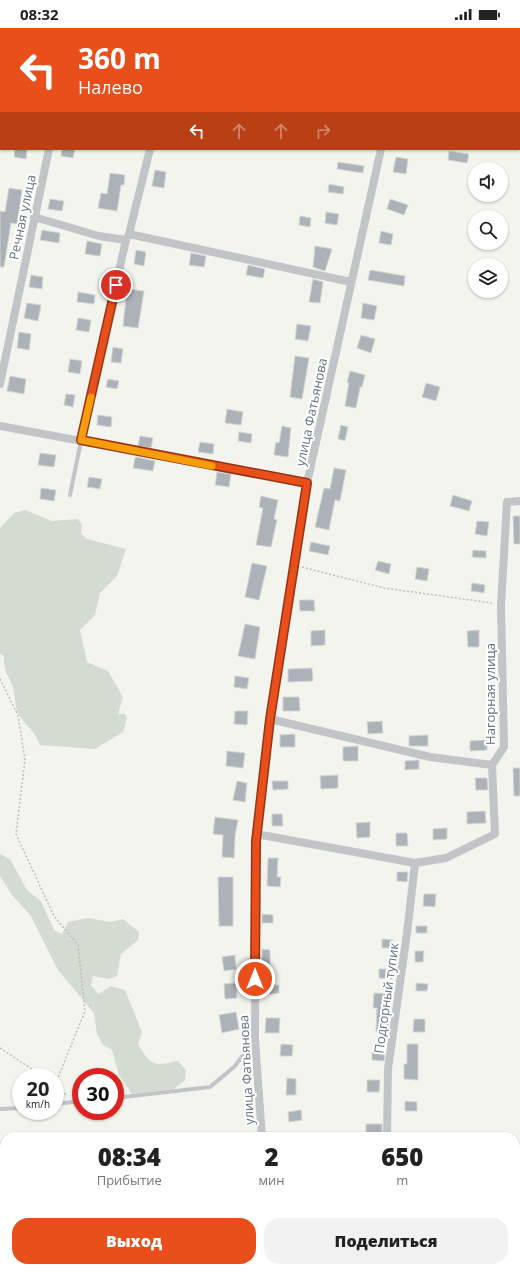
<!DOCTYPE html>
<html lang="ru">
<head>
<meta charset="utf-8">
<style>
  :root { --surface:#fff; --page:#f2f2f2; --text:#222; --muted:#767676; --accent:#e84f1b }
  body { margin:0; font-family:"Open Sans",sans-serif; background:var(--page); color:var(--text); height:100vh; display:flex; flex-direction:column; font-size:15px; white-space:nowrap }
  * { box-sizing:border-box; margin:0 }
  p { font-size:13px; color:var(--muted) }
  .icon { flex:none; width:22px; height:22px; fill:none; stroke:currentColor; stroke-width:2; stroke-linecap:round; stroke-linejoin:round }
  .map { position:relative; flex:1; overflow:hidden }
  .sheet { position:absolute; left:0px; top:1104px; width:520px; height:140px; display:flex; flex-direction:column; background:var(--surface); border-radius:16px 16px 0 0; box-shadow:0 1px 3px #0004 }
  .sheet>* { flex:none }
  .guide { position:absolute; left:0px; top:0px; width:520px; height:122px; box-shadow:0 1px 3px #0004; background:#e84f1b; color:#fff; overflow:hidden }
  .tools { position:absolute; left:468px; top:134px; display:grid; gap:8px }
  .tools a { display:grid; place-items:center; width:40px; height:40px; border-radius:50%; background:var(--surface); box-shadow:0 1px 3px #0004; font-size:20px }
  .speed { position:absolute; left:12px; top:1040px; display:flex; gap:8px; font-size:20px; font-weight:700; text-align:center }
  .speed>* { display:grid; place-content:center; width:52px; height:52px; border-radius:50%; background:var(--surface); box-shadow:0 1px 3px #0004; line-height:1 }
  .speed small { font-size:10px; font-weight:400 }
  .speed .limit { border:6px solid #d22; background:#fff; color:#111 }
  .pin { position:absolute; display:grid; place-items:center; width:34px; height:34px; color:#fff; margin:-17px; border:2px solid #fff; border-radius:50%; box-shadow:0 1px 4px #0007 }
  .me { position:absolute; width:44px; margin:-22px; rotate:0deg; stroke-linejoin:round; filter:drop-shadow(0 0 3px #0008) }
  .turn { display:flex; align-items:center; gap:14px; height:84px; padding:0 12px; font-size:18px }
  .turn .icon { width:52px; height:52px; stroke-width:2.5 }
  .turn b { display:block; font-size:28px; line-height:34px }
  .lanes { display:flex; align-items:center; height:38px; padding:0 12px; background:#0003; justify-content:center; gap:20px; direction:ltr }
  .lanes .off { opacity:.35 }
  .eta { display:flex; justify-content:space-evenly; align-items:center; height:68px; text-align:center }
  .eta b { font-size:24px; font-weight:800; line-height:28px }
  .action { display:flex; gap:8px; margin-top:auto; padding:8px 12px }
  .action a { flex:1; height:46px; border-radius:16px; background:var(--accent); color:#fff; font-size:16px; font-weight:800; line-height:46px; text-align:center }
  .action a+a { background:var(--page); color:var(--text) }
  .status { display:flex; justify-content:space-between; align-items:center; height:28px; padding:0 20px; background:var(--surface); direction:ltr }
  .status svg { height:11px; fill:currentColor }
  .map>svg:first-child { display:block }
  .green { fill:#d4dbd0 }
  .lines { fill:none; stroke-linecap:round; stroke-linejoin:round }
  .stream { stroke:#bbc7cc; stroke-width:3 }
  .building { fill:#acb3b8; stroke:#d5d5d2 }
  .path { stroke:#bbbdbf; stroke-width:1.5; stroke-dasharray:2 2; stroke-linecap:butt }
  .service { stroke:#c1c5c8; stroke-width:4 }
  .minor { stroke:#c1c5c8; stroke-width:8 }
  .route-casing { stroke:#973312; stroke-width:10 }
  .route { stroke:#e84f1b; stroke-width:7 }
  .slow { stroke:#f59e0b; stroke-width:7 }
  .labels { text-anchor:middle; dominant-baseline:central; stroke-width:4; stroke-linejoin:round; paint-order:stroke }
  .street-label { font-size:13px; fill:#627381; stroke:#fff }
</style>
</head>
<body>
<div class="status"><b>08:32</b><svg viewBox="0 0 49 12"><path d="M0 12V9h3v3zM5 12V6h3v6zM10 12V3h3v9zM15 12V0h3v12zM26 1h20v11H26zM47 4h2v5h-2z"/></svg></div>
<div class="map">
<svg width="520" height="1244" viewBox="0 0 520 1244">
  <rect width="100%" height="100%" fill="#f4f4ef"/>
  <!-- green -->
  <path class="green" d="M25,482L52,493L78,491L82,497L81,505L87,511L126,521L117,548L100,565L95,587L80,602L87,634L108,643L123,669L118,686H125L127,690L123,704L95,721L40,717C34,702 30,702 21,690C14,681 16,670 13,660C9,646 3,646 4,628L0,626V500L14,485Z
    M0,826L10,831L27,862L41,873L54,902L62,906L68,894L88,890L110,894L123,891L139,904L138,912L121,926L117,948L109,951L93,948L91,957L98,966L111,958L125,962L142,1004L138,1016C152,1039 154,1038 178,1033L186,1042L185,1052L174,1061L132,1066L119,1047L112,1022L103,1017L97,1006L94,985L58,942L31,888L12,867L0,848Z
    M0,1224H5V1239H291L293,1244H0Z"/>
  <g class="lines">
    <!-- stream -->
    <path class="stream" d="M405,1V0
      M519,41H520"/>
  </g>
  <!-- building -->
  <path class="building" d="M15,121H27L26,131L14,129Z
    M62,121H75L73,130L61,128Z
    M449,123L469,126L467,135L448,132Z
    M396,129L408,131L406,146L393,144Z
    M338,134L364,138L363,145L337,141Z
    M155,142L166,144L164,160L152,158Z
    M110,145L125,147L124,157H121L117,183L98,180L101,165L107,166Z
    M329,156L344,159L343,166L328,164Z
    M9,160L22,162L17,196L11,195L4,239H0V183L5,184Z
    M50,171L64,173L62,183L48,181Z
    M390,171L408,177L404,187L387,181Z
    M326,184L339,186L337,197L325,195Z
    M300,188L311,190L310,199L299,197Z
    M42,202L60,205L59,215L40,212Z
    M381,203L393,206L391,217L379,215Z
    M87,213L102,216L100,228L85,226Z
    M315,218L332,221L325,243L313,239Z
    M136,222L146,224L144,238L134,236Z
    M191,225L206,228L204,239L189,237Z
    M248,237L265,241L263,250L246,247Z
    M370,242L405,248L404,258L368,252Z
    M31,247L43,249L42,261L29,259Z
    M313,251L323,254L320,275L309,274Z
    M127,261L144,263L138,300L123,298Z
    M78,264L95,267L94,276L77,274Z
    M27,275L41,277L38,293L24,290Z
    M363,275L377,278L374,292L361,290Z
    M78,290L91,292L89,304L76,302Z
    M297,296L311,298L308,313L295,311Z
    M19,304L31,306L29,322L17,320Z
    M361,307L375,311L371,325L357,320Z
    M113,319L123,321L121,335L111,334Z
    M295,328L309,330L302,371L290,369Z
    M70,331L82,333L80,346L68,344Z
    M350,343L365,347L362,359H360L356,380L345,378L349,355H347Z
    M10,348L26,351L24,366L7,363Z
    M108,351L119,353L117,361L106,359Z
    M426,355L440,359L436,373L422,369Z
    M66,366L75,367L73,379L64,377Z
    M227,381L243,384L241,397L225,395Z
    M98,387L112,389L111,399L97,397Z
    M341,397L348,399L345,413L338,411Z
    M282,398L291,400L288,429L274,427L276,414L279,415Z
    M239,404L252,406L251,415L238,413Z
    M140,408L153,410L151,420L138,418Z
    M200,414L214,416L213,426L198,424Z
    M40,425L56,427L54,439L38,437Z
    M137,429L155,433L153,443L133,440L135,430Z
    M334,440L346,442L340,473L335,472L329,502L315,499L324,460L330,461Z
    M217,444L231,446L229,459L215,457Z
    M89,449L102,451L100,461L87,459Z
    M41,460L56,462L54,473L40,471Z
    M453,467L472,473L469,483L450,478Z
    M261,468L278,472L274,491L277,492L271,519L256,517L263,480L259,479Z
    M513,488H520V516H514Z
    M477,493L489,494L487,508L475,506Z
    M311,514L330,518L328,527L309,523Z
    M473,522L486,523V530L472,529Z
    M378,533L391,536L389,546L375,542Z
    M252,535L267,538L259,572L245,569Z
    M417,539L429,541L427,553L415,551Z
    M472,555L485,557L484,565L471,563Z
    M299,572H314L315,583H300Z
    M245,596L260,599L255,631L238,628Z
    M325,602V617L311,618V603Z
    M479,602V619H468L467,603Z
    M312,640L313,653L288,654V641Z
    M235,648L249,650L247,661L234,659Z
    M283,669H299L300,683H283Z
    M235,683H248L247,697L234,696Z
    M382,693L383,705L368,706L367,694Z
    M295,706V719H280V707Z
    M428,707V718H409V708Z
    M487,712V722L470,723V713Z
    M358,718V733H343V719Z
    M227,723L245,725L243,740L226,738Z
    M419,732V741L405,742V733Z
    M513,740H520V768H514Z
    M338,747V760L321,761L320,748Z
    M475,750H487L488,762H476Z
    M237,753L247,755L245,774L233,772Z
    M272,753H288V761L273,762Z
    M485,783L486,795L467,796V784Z
    M272,786H282L283,798H272Z
    M215,789L238,792L235,808L234,830L222,829L223,807L213,806Z
    M370,794V809L357,810L356,795Z
    M447,800V811L433,812V801Z
    M396,805H407L408,818H396Z
    M268,830H278L277,849H281L280,859L267,858Z
    M397,844H408L407,854L397,853Z
    M218,849H233V898H219Z
    M424,866H436L435,879L423,878Z
    M262,886L273,887V895H262Z
    M416,898H427V905H416Z
    M382,911L393,912L392,920H382Z
    M262,921L270,922V937L262,936Z
    M415,923H424L423,934H415Z
    M235,927L236,941L224,943L222,929Z
    M379,941H393L392,951L379,950Z
    M236,955L237,970L225,971L224,956Z
    M416,955L428,956L427,963H416Z
    M265,957H279V965L265,967Z
    M374,965L388,966L387,992L389,993L387,1005L376,1004L377,980H373Z
    M236,984L239,1001L222,1005L219,987Z
    M266,990H280L279,1005H265Z
    M414,991H425V1004H413Z
    M281,1016L293,1017L292,1028H280Z
    M407,1016H418V1052L404,1051V1036H407Z
    M372,1023H385L384,1033L372,1032Z
    M287,1050L296,1051V1067H286Z
    M367,1052H380L379,1064H367Z
    M405,1073L417,1074V1083H405Z
    M301,1082L302,1092L289,1094L288,1084Z
    M366,1096H382V1107H366Z"/>
  <g class="lines">
    <!-- path -->
    <path class="path" d="M256,1V0
      M302,539L384,560L492,575
      M0,651L18,687L25,732L16,806L54,888L78,917L85,983L55,1057
      M0,1020L44,1049
      M55,1058L68,1068
      M301,1239L304,1244"/>
    <!-- service -->
    <path class="service" d="M70,467L81,413
      M115,1070L210,1059L234,1039L254,1013
      M55,1076L81,1073
      M0,1081L21,1080"/>
    <!-- minor -->
    <path class="minor" d="M152,0L157,1
      M77,1V0
      M500,1L501,0
      M519,49L520,48
      M34,189L99,208L126,212
      M129,206L351,254
      M0,356L49,121
      M0,398L307,455
      M81,413L126,212L129,206L150,121
      M270,691L430,729L492,737
      M256,806L415,835L446,830L495,806L492,737L504,719L501,577L507,474L520,473
      M262,1109L255,1012L256,813L270,691L307,455L381,121
      M387,1109L388,1041L407,905L415,835"/>
  </g>
  <g class="lines">
    <defs>
      <path id="route" d="M116,257L81,412L307,455L270,691L256,813L255,951"/>
    </defs>
    <!-- route casing -->
    <use href="#route" class="route-casing"/>
    <!-- route -->
    <use href="#route" class="route"/>
    <!-- slow -->
    <path class="slow" d="M91,369L81,412L212,438"/>
  </g>
  <g class="labels">
    <!-- street labels -->
    <g class="street-label">
      <text transform="translate(22 189) rotate(-78)">Речная улица</text>
      <text transform="translate(311 384) rotate(-78)">улица Фатьянова</text>
      <text transform="translate(490 666) rotate(-90)">Нагорная улица</text>
      <text transform="translate(386 970) rotate(-82)">Подгорный тупик</text>
      <text transform="translate(246 1042) rotate(-93)">улица Фатьянова</text>
    </g>
  </g>
</svg>
<div class="tools">
<a><svg class="icon" aria-label="sound" viewBox="0 0 24 24"><path d="M4 9h4l5-4v14l-5-4H4zM17 9q2 3 0 6"/></svg></a>
<a><svg class="icon" aria-label="search" viewBox="0 0 24 24"><circle cx="10" cy="10" r="6"/><path d="M15 15l6 6"/></svg></a>
<a><svg class="icon" aria-label="layers" viewBox="0 0 24 24"><path d="M12 4l9 5-9 5-9-5zM3 14l9 5 9-5"/></svg></a>
</div>
<div class="speed"><div>20<small>km/h</small></div><div class="limit">30</div></div>
<div class="pin" style="left:116px;top:257px;background:#d93025"><svg class="icon" aria-label="arrive" viewBox="0 0 24 24"><path d="M6 21V4h12l-3 4 3 4H6"/></svg></div>
<svg class="me" style="left:255px;top:951px" viewBox="-20 -20 40 40"><circle r="17" fill="#e84f1b" stroke="#fff" stroke-width="3"/><path d="M0-11L8 9 0 5-8 9z" fill="#fff"/></svg>
<div class="guide">
<div class="turn"><svg class="icon" aria-label="left" viewBox="0 0 24 24"><path d="M17 20v-9H6M10 6l-5 5 5 5"/></svg><div><b>360 m</b>Налево</div></div>
<div class="lanes"><svg class="icon" aria-label="left" viewBox="0 0 24 24"><path d="M17 20v-9H6M10 6l-5 5 5 5"/></svg><svg class="icon off" aria-label="ahead" viewBox="0 0 24 24"><path d="M12 20V5M6 11l6-6 6 6"/></svg><svg class="icon off" aria-label="ahead" viewBox="0 0 24 24"><path d="M12 20V5M6 11l6-6 6 6"/></svg><svg class="icon off" aria-label="right" viewBox="0 0 24 24"><path d="M7 20v-9h11M14 6l5 5-5 5"/></svg></div>
</div>
<section class="sheet">
<div class="eta">
<div><b>08:34</b><p>Прибытие</p></div>
<div><b>2</b><p>мин</p></div>
<div><b>650</b><p>m</p></div>
</div>
<div class="action"><a>Выход</a><a>Поделиться</a></div>
</section>
</div>
</body>
</html>
